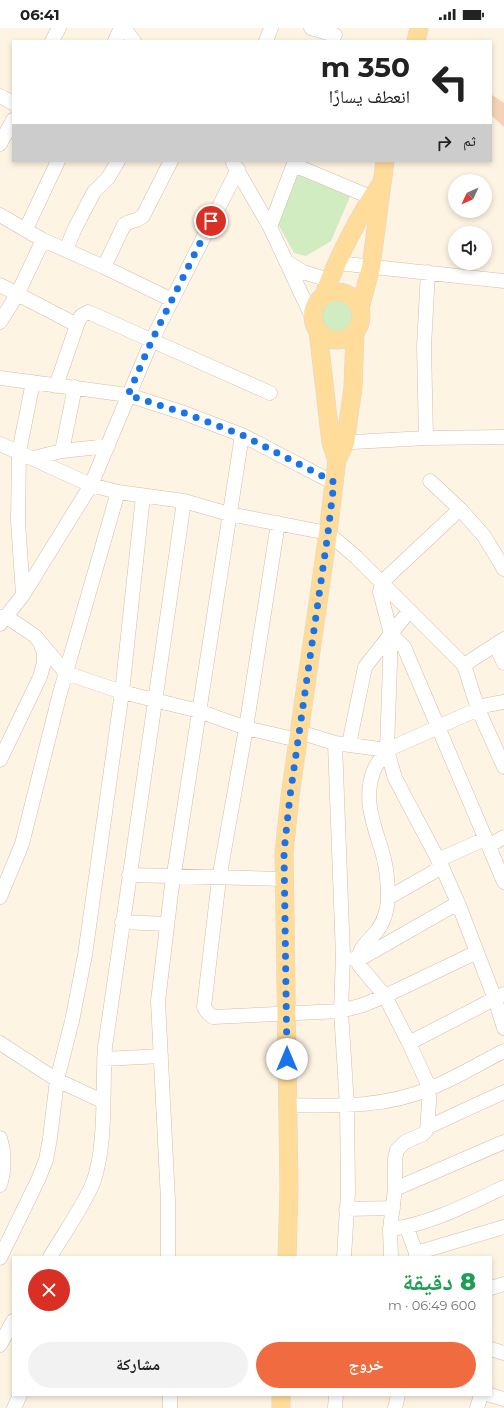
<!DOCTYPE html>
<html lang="ar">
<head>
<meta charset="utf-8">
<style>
  :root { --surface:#fff; --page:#f2f2f2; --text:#222; --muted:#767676; --accent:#f06c40 }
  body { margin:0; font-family:Montserrat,"Noto Naskh Arabic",sans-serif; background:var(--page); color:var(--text); direction:rtl; height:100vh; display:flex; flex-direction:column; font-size:15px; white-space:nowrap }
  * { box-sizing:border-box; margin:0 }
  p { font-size:13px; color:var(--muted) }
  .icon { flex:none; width:22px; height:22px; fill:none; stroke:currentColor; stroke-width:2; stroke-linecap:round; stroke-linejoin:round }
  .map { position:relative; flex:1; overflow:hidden; direction:ltr }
  .sheet { position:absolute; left:12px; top:1228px; width:480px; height:140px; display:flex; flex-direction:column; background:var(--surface); border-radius:0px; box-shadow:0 2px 6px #0003; direction:rtl }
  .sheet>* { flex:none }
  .banner { position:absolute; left:12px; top:12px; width:480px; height:122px; border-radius:0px; box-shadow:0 2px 6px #0003; direction:rtl; background:#fff; color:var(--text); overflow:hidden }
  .needle { width:26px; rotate:226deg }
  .buttons { position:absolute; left:448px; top:146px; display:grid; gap:8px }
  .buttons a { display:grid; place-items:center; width:44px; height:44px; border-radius:50%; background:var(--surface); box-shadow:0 2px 6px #0003; font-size:20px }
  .pin { position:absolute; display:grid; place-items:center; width:34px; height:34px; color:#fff; margin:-17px; border:2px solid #fff; border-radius:50%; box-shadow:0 1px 4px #0007 }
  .me { position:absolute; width:44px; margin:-22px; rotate:0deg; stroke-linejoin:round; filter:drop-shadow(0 0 3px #0008) }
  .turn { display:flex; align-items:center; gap:14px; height:84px; padding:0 16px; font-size:18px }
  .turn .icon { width:52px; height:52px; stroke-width:2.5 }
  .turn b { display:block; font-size:28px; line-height:34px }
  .then { display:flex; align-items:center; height:38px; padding:0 16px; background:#0003; gap:8px; font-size:15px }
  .round { display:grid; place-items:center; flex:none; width:42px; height:42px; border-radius:21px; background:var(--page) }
  .headline { display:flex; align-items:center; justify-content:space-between; height:68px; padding:0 16px }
  h1 { font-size:24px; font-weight:800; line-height:30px; color:#1e9e55 }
  .cta { display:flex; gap:8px; margin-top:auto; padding:8px 16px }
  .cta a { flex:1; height:46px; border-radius:24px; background:var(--accent); color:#fff; font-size:16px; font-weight:800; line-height:46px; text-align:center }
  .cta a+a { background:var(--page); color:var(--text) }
  .status { display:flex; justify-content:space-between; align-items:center; height:28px; padding:0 20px; background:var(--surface); direction:ltr }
  .status svg { height:11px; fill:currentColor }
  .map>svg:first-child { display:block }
  .green { fill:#d1ecc0 }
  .building { fill:#f5d2b9 }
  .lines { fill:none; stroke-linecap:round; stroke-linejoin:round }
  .minor-casing { stroke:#d2beab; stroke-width:15 }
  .major-casing { stroke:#dfd7d3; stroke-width:19 }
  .minor { stroke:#fff; stroke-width:14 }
  .major { stroke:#ffdc99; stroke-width:18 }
  .route { stroke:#1a73e8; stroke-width:7; stroke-dasharray:0 12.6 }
</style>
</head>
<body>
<div class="status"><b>06:41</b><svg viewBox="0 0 49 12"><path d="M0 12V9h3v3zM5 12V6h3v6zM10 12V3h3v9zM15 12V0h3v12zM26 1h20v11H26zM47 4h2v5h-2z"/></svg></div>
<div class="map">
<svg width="504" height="1380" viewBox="0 0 504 1380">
  <rect width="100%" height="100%" fill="#fef4e3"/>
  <!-- green -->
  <path class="green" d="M298,143L352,164L331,213L306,228L294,225L278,196Z
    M320 288a17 17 0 1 1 34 0a17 17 0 1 1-34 0Z"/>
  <!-- building -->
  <path class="building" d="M491,66L504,75V99L491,87Z"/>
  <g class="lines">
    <defs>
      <path id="minor" d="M124,0L134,13
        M311,0L335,7
        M52,13L59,0
        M115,13L121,0
        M266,13L271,0
        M0,68L13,75
        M0,116L13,92
        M233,135L270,199L313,291
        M294,137L380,173
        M0,187L43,212L104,239L172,272
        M270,199L295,133
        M26,201L58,133
        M66,222L75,200L94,164L108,150L118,133
        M287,234L303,244L329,252
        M337,235L504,253
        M104,239L124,197C130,192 137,194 143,188L171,133
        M0,257L77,297
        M0,294L17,267L43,212
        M0,350L128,367L184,385L242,407L334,455
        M56,358L77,297L81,288L88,284L270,365
        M426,410L424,318L428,244
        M335,415L426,410L504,409
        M0,416L91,457L118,464L184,473L229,486L328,505L356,529L464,637L504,611
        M62,423L75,359
        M33,430L62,423L108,418
        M430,453L460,481L484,508L504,541
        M460,481L382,554L380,564L391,606L387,722L395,750L442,839L458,875L495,971L504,1000
        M278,495L246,700L219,851L204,979L208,985L213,989L341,983L363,977L385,968L477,924
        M23,567L18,493L19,424L33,354
        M0,589H7L35,608L66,645L122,664L199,683L246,700L298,712
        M0,596L23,567L91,457L152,312L238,141
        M391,606L404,619L504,854
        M495,617L504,635
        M464,637L478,681L504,739
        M299,704L335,715L387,722L487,677L504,674
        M335,715L343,928L341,983L347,1078L348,1164L344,1229
        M349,716L365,639L409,583
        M387,722C383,728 377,735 374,742C363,769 373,795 381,820C386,835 388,853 388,869C388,880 384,894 377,903C367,915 357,920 359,937L385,968L409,1015L430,1061L427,1102L423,1106L405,1114L397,1122L395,1131V1161L390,1201L391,1229
        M0,732L40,649L44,634V624L41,617
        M490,817L504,809
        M438,832L485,811
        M129,847L285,851
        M0,869L22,816L60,665L118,464
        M388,870L442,839
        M122,894L167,896
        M353,931L358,932L458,875
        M0,1015L57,1052L102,1073
        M409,1015L504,966
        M104,1031L161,1028
        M286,1077C335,1078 385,1080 431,1060C456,1050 480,1035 504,1023
        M428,1099L504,1064
        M0,1110C5,1126 5,1140 0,1157
        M395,1161L504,1114
        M346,1181L393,1180
        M407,1200L416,1225
        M390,1201C426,1198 471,1175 504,1159
        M50,1229C63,1207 84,1177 93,1155C107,1117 102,1060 105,1019L184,473
        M168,1229V1173L158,973L171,865L242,407
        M416,1229V1225L504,1199
        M0,1230L38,1152L46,1132L50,1110L57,1052L72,993L85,927L122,664L143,468
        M491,1260L504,1256
        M0,1317L13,1293
        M491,1321L504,1325
        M170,1367V1380
        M490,1367L504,1371
        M14,1380L20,1367
        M335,1380L336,1367
        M395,1380L398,1367
        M477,1380L481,1367"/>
      <path id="major" d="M416,13L419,0
        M313 288a24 24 0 1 1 48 0a24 24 0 1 1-48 0Z
        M324,267C336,233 360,185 381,156
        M360,280L371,239L385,133
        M318,303L331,415L337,432
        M287,1229L289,1161L284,824L290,768L328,505L334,455L337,432L345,415L353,360L355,305
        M281,1380V1367"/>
    </defs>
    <!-- minor casing -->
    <use href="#minor" class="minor-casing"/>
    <!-- major casing -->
    <use href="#major" class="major-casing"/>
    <!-- minor -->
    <use href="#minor" class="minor"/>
    <!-- major -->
    <use href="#major" class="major"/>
  </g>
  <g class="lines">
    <!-- route -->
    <path class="route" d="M211,193L152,312L128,367L184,385L242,407L334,454L328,505L290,768L284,824L287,1031"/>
  </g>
</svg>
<div class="buttons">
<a><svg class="needle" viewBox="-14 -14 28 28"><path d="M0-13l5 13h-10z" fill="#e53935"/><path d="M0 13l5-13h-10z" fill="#767676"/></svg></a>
<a><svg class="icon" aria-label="sound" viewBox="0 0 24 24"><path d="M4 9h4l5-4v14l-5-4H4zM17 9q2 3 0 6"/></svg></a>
</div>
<div class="pin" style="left:211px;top:193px;background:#d93025"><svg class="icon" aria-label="arrive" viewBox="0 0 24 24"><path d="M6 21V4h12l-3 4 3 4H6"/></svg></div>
<svg class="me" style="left:287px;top:1031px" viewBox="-20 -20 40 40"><circle r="19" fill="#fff"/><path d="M0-13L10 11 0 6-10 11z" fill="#1a73e8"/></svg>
<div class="banner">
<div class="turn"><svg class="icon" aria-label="left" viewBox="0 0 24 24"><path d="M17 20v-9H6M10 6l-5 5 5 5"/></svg><div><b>350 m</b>انعطف يسارًا</div></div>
<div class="then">ثم<svg class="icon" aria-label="right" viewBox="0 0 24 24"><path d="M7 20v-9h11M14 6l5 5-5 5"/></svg></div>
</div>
<section class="sheet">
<div class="headline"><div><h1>8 دقيقة</h1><p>600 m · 06:49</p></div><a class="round" style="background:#d93025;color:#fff"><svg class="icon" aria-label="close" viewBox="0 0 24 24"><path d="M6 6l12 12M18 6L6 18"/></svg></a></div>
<div class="cta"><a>خروج</a><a>مشاركة</a></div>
</section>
</div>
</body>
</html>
